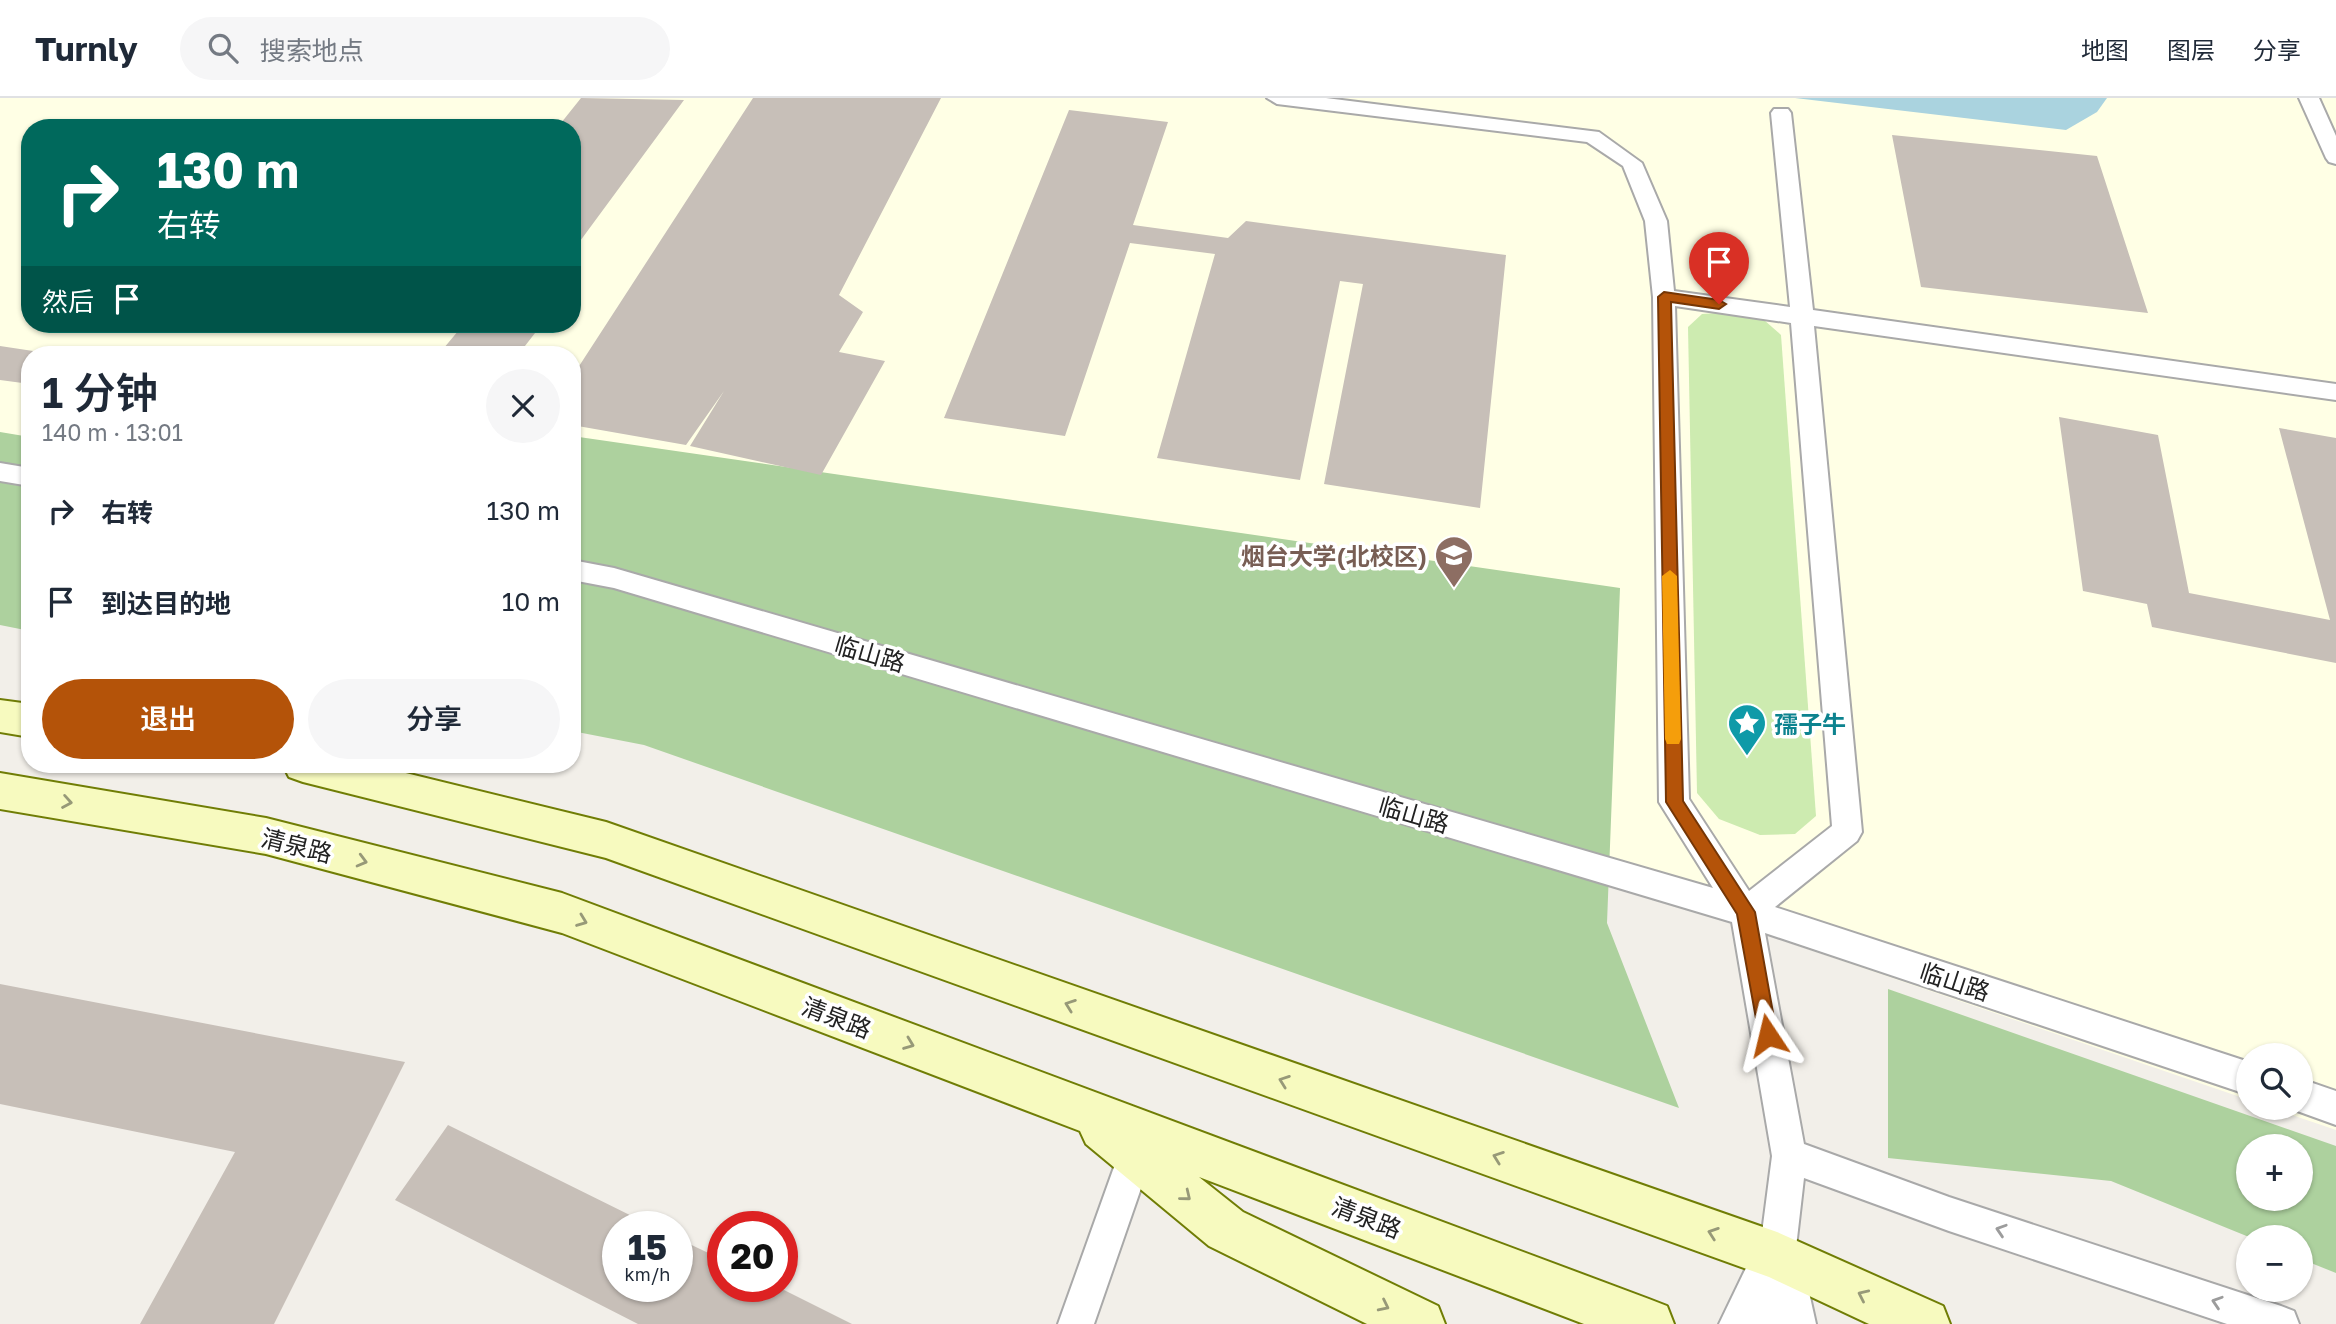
<!DOCTYPE html>
<html lang="zh">
<head>
<meta charset="utf-8">
<style>
  :root { --surface:#fff; --page:#f6f6f7; --text:#1f2937; --muted:#747a83; --line:#e0e1e3; --accent:#b45309 }
  body { margin:0; font-family:"Golos Text","Noto Sans SC",sans-serif; background:var(--page); color:var(--text); height:100vh; display:flex; flex-direction:column; font-size:26px; white-space:nowrap }
  * { box-sizing:border-box; margin:0 }
  p { font-size:23px; color:var(--muted) }
  .icon { flex:none; width:38px; height:38px; fill:none; stroke:currentColor; stroke-width:2; stroke-linecap:round; stroke-linejoin:round }
  .map { position:relative; flex:1; overflow:hidden }
  .side { position:absolute; left:21px; top:248px; width:560px; height:427px; display:flex; flex-direction:column; background:var(--surface); border-radius:28px; box-shadow:0 2px 5px #0004 }
  .side>* { flex:none }
  .banner { position:absolute; left:21px; top:21px; width:560px; height:214px; border-radius:28px; box-shadow:0 2px 5px #0004; background:#00695c; color:#fff; overflow:hidden }
  .controls { position:absolute; left:2236px; top:945px; display:grid; gap:14px }
  .controls a { display:grid; place-items:center; width:77px; height:77px; border-radius:50%; background:var(--surface); box-shadow:0 2px 5px #0004; font-size:35px }
  .speed { position:absolute; left:602px; top:1113px; display:flex; gap:14px; font-size:35px; font-weight:700; text-align:center }
  .speed>* { display:grid; place-content:center; width:91px; height:91px; border-radius:50%; background:var(--surface); box-shadow:0 2px 5px #0004; line-height:1 }
  .speed small { font-size:18px; font-weight:400 }
  .speed .limit { border:10px solid #d22; background:#fff; color:#111 }
  .pin { position:absolute; display:grid; place-items:center; width:60px; height:60px; color:#fff; margin:-72px -30px; border-radius:50% 50% 50% 0; rotate:-45deg; box-shadow:0 0 7px #0007 }
  .pin .icon { rotate:45deg }
  .me { position:absolute; width:77px; margin:-38px; rotate:350deg; stroke-linejoin:round; filter:drop-shadow(0 0 5px #0008) }
  .turn { display:flex; align-items:center; gap:24px; height:147px; padding:0 21px; font-size:32px }
  .turn .icon { width:91px; height:91px; stroke-width:2.5 }
  .turn b { display:block; font-size:49px; line-height:60px }
  .then { display:flex; align-items:center; height:66px; padding:0 21px; background:#0003; gap:14px; font-size:26px }
  .round { display:grid; place-items:center; flex:none; width:74px; height:74px; border-radius:37px; background:var(--page) }
  .headline { display:flex; align-items:center; justify-content:space-between; height:119px; padding:0 21px }
  h1 { font-size:42px; font-weight:600; line-height:52px }
  .cta { display:flex; gap:14px; margin-top:auto; padding:14px 21px }
  .cta a { flex:1; height:80px; border-radius:42px; background:var(--accent); color:#fff; font-size:28px; font-weight:600; line-height:80px; text-align:center }
  .cta a+a { background:var(--page); color:var(--text) }
  ul { padding:0; list-style:none }
  li { display:flex; align-items:center; gap:21px; height:91px; padding:0 21px }
  li div { flex:1 }
  li b { display:block; font-size:26px }
  li em { font-style:normal }
  header { display:flex; align-items:center; gap:42px; box-sizing:border-box; height:98px; padding:0 35px; background:var(--surface); border-bottom:2px solid var(--line) }
  header strong { font-size:33px }
  nav { display:flex; gap:38px; margin-inline-start:auto; font-size:24px }
  .search { width:490px; height:63px; background:var(--page); display:flex; align-items:center; gap:18px; box-sizing:border-box; padding:0 24px; border-radius:38px; color:var(--muted); font-size:26px }
  .map>svg:first-child { display:block }
  .education { fill:#ffffe5; fill-rule:evenodd }
  .grass { fill:#cdebb0 }
  .forest { fill:#add19e; fill-rule:evenodd }
  .water { fill:#aad3df }
  .building { fill:#c7bfb8 }
  .lines { fill:none; stroke-linecap:round; stroke-linejoin:round }
  .service-casing { stroke:#a9a9a9; stroke-width:4 }
  .tertiary-casing { stroke:#a9a9a9; stroke-width:4 }
  .secondary-casing { stroke:#707d05; stroke-width:4 }
  .service { fill:#fff; fill-rule:evenodd }
  .tertiary { fill:#fff; fill-rule:evenodd }
  .secondary { fill:#f7fabf; fill-rule:evenodd }
  .oneway { stroke:#979978 }
  .oneway2 { stroke:#9c9c9c }
  .route { fill:#b45309; stroke:#753606; stroke-width:2 }
  .slow { fill:#f59e0b }
  .labels { text-anchor:middle; dominant-baseline:central; stroke-width:7; stroke-linejoin:round; paint-order:stroke }
  .education-label { font-size:24px; font-weight:bold; fill:#785e54; stroke:#fff; text-anchor:end }
  .street-label { font-size:24px; fill:#222; stroke:#fff }
  .culture-label { font-size:24px; font-weight:bold; fill:#0d838f; stroke:#fff; text-anchor:start }
</style>
</head>
<body>
<header>
<strong>Turnly</strong>
<div class="search"><svg class="icon" aria-label="search" viewBox="0 0 24 24"><circle cx="10" cy="10" r="6"/><path d="M15 15l6 6"/></svg>搜索地点</div>
<nav><a>地图</a><a>图层</a><a>分享</a></nav>
</header>
<div class="map">
<svg width="2336" height="1226" viewBox="0 0 2336 1226">
  <rect width="100%" height="100%" fill="#f2efe9"/>
  <!-- education -->
  <path class="education" d="M0,0H2336V1032L2271,1010H2301V957H2249V1002L1559,766L572,550V257H30V433L0,428ZM30,30H572V226H30Z"/>
  <!-- grass -->
  <path class="grass" d="M1733,214L1764,222L1781,237L1816,718L1795,736L1760,737L1719,721L1697,695L1688,229L1702,216Z"/>
  <!-- forest -->
  <path class="forest" d="M0,334L30,339V533L0,527Z
    M572,338L1620,490L1607,825L1679,1010L644,647L572,633Z
    M1888,891L2336,1048V1175L2301,1161V1139H2249L2111,1083L1888,1060ZM2249,1048H2301V1101H2249Z"/>
  <!-- water -->
  <path class="water" d="M1795,0H2107L2097,14L2066,32Z"/>
  <!-- building -->
  <path class="building" d="M581,0L684,2L572,154V30H557Z
    M753,0H941L839,197L863,214L839,254L885,263L821,377L690,348L724,293L686,347L572,327V279Z
    M1069,12L1168,24L1133,127L1228,140L1246,123L1506,157L1480,410L1324,386L1363,186L1340,183L1300,382L1157,360L1215,156L1130,145L1065,338L944,320Z
    M1892,37L2097,58L2148,215L1921,189Z
    M464,226H542L518,257H438Z
    M0,248L53,256V257H30V286L0,282Z
    M2059,319L2158,337L2189,495L2330,522L2279,330L2336,340V565L2152,529L2147,506L2083,493Z
    M0,886L405,964L274,1226H140L235,1054L0,1006Z
    M448,1027L654,1129H618V1188H677V1140L723,1162V1188H776L852,1226H638L395,1102Z"/>
  <g class="lines">
    <defs>
      <path id="service" d="M1267,0H1326L1599,34L1642,65L1667,123L1674,193L1790,209L1771,15L1774,11H1788L1791,15L1813,212L2336,286V302L1814,228L1862,734L1857,743L1775,809L2249,964V997L1765,835L1804,1046L1949,1099L2281,1208L2294,1213L2299,1226H2227L1949,1133L1804,1080L1795,1158L1790,1171L1777,1176L1764,1171L1759,1158L1772,1058L1732,824L614,490L572,482V462L614,470L1713,790L1659,704L1653,199L1645,123L1623,68L1587,44L1277,6ZM1675,208L1791,225L1832,728L1749,793L1689,701Z
        M2299,0H2319L2336,38V66L2329,64L2326,60Z
        M0,365L30,370V388L0,383Z
        M2301,981L2336,993V1027L2289,1010H2301Z
        M1140,1027L1152,1032L1157,1044L1094,1226H1058L1123,1044L1128,1032Z"/>
      <path id="tertiary" d="M1777,1134L1794,1141L1801,1158L1816,1226H1719L1760,1141Z"/>
      <path id="secondary" d="M0,602L30,606V639L0,634Z
        M283,667H373L606,724L1777,1134L1943,1208L1950,1226H1869L1769,1179L606,760L303,684L289,679Z
        M0,675L266,720L562,795L1649,1201L1667,1208L1674,1226H1584L1199,1079L1243,1114L1438,1208L1445,1226H1367L1209,1148L1086,1046L1080,1033L562,835L266,756L0,711Z"/>
    </defs>
    <!-- service casing -->
    <use href="#service" class="service-casing"/>
    <!-- tertiary casing -->
    <use href="#tertiary" class="tertiary-casing"/>
    <!-- secondary casing -->
    <use href="#secondary" class="secondary-casing"/>
    <!-- service -->
    <use href="#service" class="service"/>
    <!-- tertiary -->
    <use href="#tertiary" class="tertiary"/>
    <!-- secondary -->
    <use href="#secondary" class="secondary"/>
  </g>
  <!-- one-way arrows -->
  <defs><path id="oneway-chevron" d="M-2-3.5L2.5 0L-2 3.5" fill="none" stroke-width="1.6" stroke-linecap="round" stroke-linejoin="round" transform="scale(1.75)"/></defs>
  <g class="oneway">
    <use href="#oneway-chevron" transform="translate(67 704) rotate(10)"/>
    <use href="#oneway-chevron" transform="translate(362 763) rotate(15)"/>
    <use href="#oneway-chevron" transform="translate(582 823) rotate(21)"/>
    <use href="#oneway-chevron" transform="translate(1070 907) rotate(-160)"/>
    <use href="#oneway-chevron" transform="translate(909 946) rotate(21)"/>
    <use href="#oneway-chevron" transform="translate(1284 983) rotate(-160)"/>
    <use href="#oneway-chevron" transform="translate(1498 1059) rotate(-160)"/>
    <use href="#oneway-chevron" transform="translate(1186 1098) rotate(39)"/>
    <use href="#oneway-chevron" transform="translate(1713 1135) rotate(-161)"/>
    <use href="#oneway-chevron" transform="translate(1863 1197) rotate(-155)"/>
    <use href="#oneway-chevron" transform="translate(1384 1208) rotate(26)"/>
  </g>
  <g class="oneway2">
    <use href="#oneway-chevron" transform="translate(2001 1132) rotate(-162)"/>
    <use href="#oneway-chevron" transform="translate(2217 1204) rotate(-162)"/>
  </g>
  <!-- route -->
  <path class="route" d="M1664,194L1719,202L1726,206L1719,211L1671,204L1683,703L1755,814L1777,937L1775,944L1768,947L1762,944L1759,937L1737,816L1666,704L1658,199Z"/>
  <!-- slow -->
  <path class="slow" d="M1670,472L1677,478L1681,641L1679,646H1667L1665,641L1662,478Z"/>
  <!-- icons -->
  <defs>
    <symbol id="university-pin" viewBox="-11 -11 22 30"><path d="M0 17L-7.5 6A9.5 9.5 0 1 1 7.5 6Z" fill="#8d6e63" stroke="#fff"/><path d="M0-5L7-2L0 1L-7-2ZM-4 1L0 2.5L4 1V4Q0 6-4 4Z" fill="#fff"/></symbol>
    <symbol id="sight-pin" viewBox="-11 -11 22 30"><path d="M0 17L-7.5 6A9.5 9.5 0 1 1 7.5 6Z" fill="#0f9aa8" stroke="#fff"/><path d="M0-6L1.8-2.2L6-1.7L2.9 1.2L3.7 5.4L0 3.3L-3.7 5.4L-2.9 1.2L-6-1.7L-1.8-2.2Z" fill="#fff"/></symbol>
  </defs>
  <g fill-rule="evenodd">
    <use href="#university-pin" x="1432" y="435" width="44" height="60"/>
    <use href="#sight-pin" x="1725" y="603" width="44" height="60"/>
  </g>
  <g class="labels">
    <!-- education labels -->
    <g class="education-label">
      <text x="1427" y="457">烟台大学(北校区)</text>
    </g>
    <!-- street labels -->
    <g class="street-label">
      <text transform="translate(870 555) rotate(16)">临山路</text>
      <text transform="translate(1414 716) rotate(16)">临山路</text>
      <text transform="translate(297 747) rotate(14)">清泉路</text>
      <text transform="translate(1955 883) rotate(18)">临山路</text>
      <text transform="translate(837 919) rotate(21)">清泉路</text>
      <text transform="translate(1367 1119) rotate(21)">清泉路</text>
    </g>
    <!-- culture labels -->
    <g class="culture-label">
      <text x="1774" y="625">孺子牛</text>
    </g>
  </g>
</svg>
<div class="controls">
<a><svg class="icon" aria-label="search" viewBox="0 0 24 24"><circle cx="10" cy="10" r="6"/><path d="M15 15l6 6"/></svg></a>
<a>+</a>
<a>−</a>
</div>
<div class="speed"><div>15<small>km/h</small></div><div class="limit">20</div></div>
<div class="pin" style="left:1719px;top:206px;background:#d93025"><svg class="icon" aria-label="arrive" viewBox="0 0 24 24"><path d="M6 21V4h12l-3 4 3 4H6"/></svg></div>
<svg class="me" style="left:1768px;top:937px" viewBox="-20 -20 40 40"><path d="M0-17L14 15 0 8-14 15z" fill="#b45309" stroke="#fff" stroke-width="4"/></svg>
<div class="banner">
<div class="turn"><svg class="icon" aria-label="right" viewBox="0 0 24 24"><path d="M7 20v-9h11M14 6l5 5-5 5"/></svg><div><b>130 m</b>右转</div></div>
<div class="then">然后<svg class="icon" aria-label="arrive" viewBox="0 0 24 24"><path d="M6 21V4h12l-3 4 3 4H6"/></svg></div>
</div>
<section class="side">
<div class="headline"><div><h1>1 分钟</h1><p>140 m · 13:01</p></div><a class="round"><svg class="icon" aria-label="close" viewBox="0 0 24 24"><path d="M6 6l12 12M18 6L6 18"/></svg></a></div>
<ul>
<li><svg class="icon" aria-label="right" viewBox="0 0 24 24"><path d="M7 20v-9h11M14 6l5 5-5 5"/></svg><div><b>右转</b></div><em>130 m</em></li>
<li><svg class="icon" aria-label="arrive" viewBox="0 0 24 24"><path d="M6 21V4h12l-3 4 3 4H6"/></svg><div><b>到达目的地</b></div><em>10 m</em></li>
</ul>
<div class="cta"><a>退出</a><a>分享</a></div>
</section>
</div>
</body>
</html>
